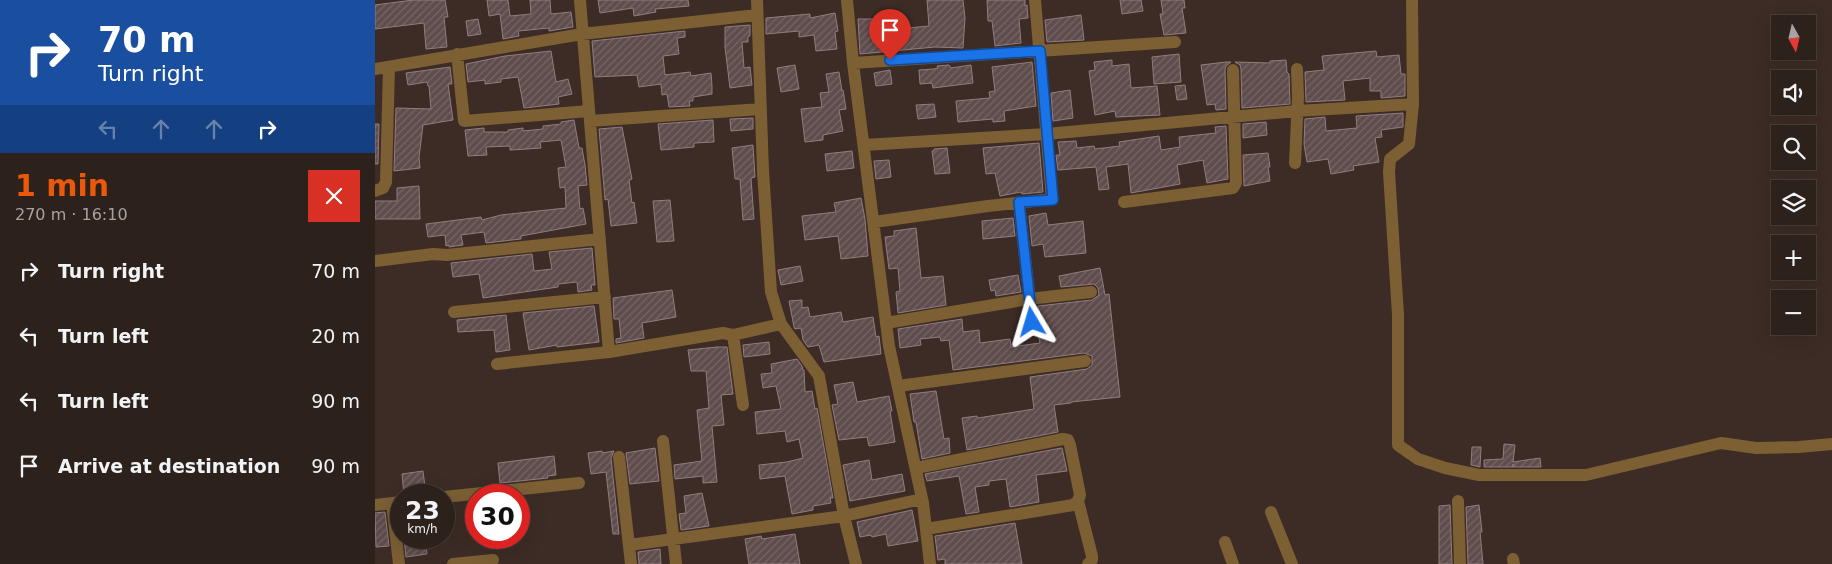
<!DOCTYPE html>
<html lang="en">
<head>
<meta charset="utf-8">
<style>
  :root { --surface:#2d211c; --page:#352925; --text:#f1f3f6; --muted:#a7a3a3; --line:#483e3b; --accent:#ea580c }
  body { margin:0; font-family:"DejaVu Sans",sans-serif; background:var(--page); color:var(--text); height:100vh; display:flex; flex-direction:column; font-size:19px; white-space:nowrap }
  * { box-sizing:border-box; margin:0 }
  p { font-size:16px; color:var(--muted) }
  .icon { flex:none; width:28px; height:28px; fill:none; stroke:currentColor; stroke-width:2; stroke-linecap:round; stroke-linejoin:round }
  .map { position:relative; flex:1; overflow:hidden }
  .drawer { display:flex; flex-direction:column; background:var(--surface); width:375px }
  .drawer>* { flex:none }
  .banner { background:#1a4fa0; color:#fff; overflow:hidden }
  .needle { width:32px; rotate:172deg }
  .controls { position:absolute; left:1396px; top:15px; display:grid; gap:10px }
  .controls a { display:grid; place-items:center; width:45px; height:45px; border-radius:0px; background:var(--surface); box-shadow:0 5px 20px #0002,0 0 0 1px var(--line); font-size:25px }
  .speed { position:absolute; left:15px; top:484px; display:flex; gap:10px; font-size:25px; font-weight:700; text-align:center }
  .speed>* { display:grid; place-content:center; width:65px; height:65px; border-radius:50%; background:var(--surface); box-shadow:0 5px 20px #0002,0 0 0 1px var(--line); line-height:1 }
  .speed small { font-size:12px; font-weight:400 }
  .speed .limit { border:8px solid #d22; background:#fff; color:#111 }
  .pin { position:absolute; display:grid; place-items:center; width:42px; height:42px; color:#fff; margin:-51px -21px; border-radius:50% 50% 50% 0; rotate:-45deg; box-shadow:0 0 5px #0007 }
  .pin .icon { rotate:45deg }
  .me { position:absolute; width:55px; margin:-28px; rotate:353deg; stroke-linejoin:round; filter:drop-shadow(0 0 4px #0008) }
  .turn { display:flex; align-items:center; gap:18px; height:105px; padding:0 15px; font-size:22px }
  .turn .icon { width:65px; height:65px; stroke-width:2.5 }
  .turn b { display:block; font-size:35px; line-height:42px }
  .lanes { display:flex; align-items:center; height:48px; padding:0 15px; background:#0003; justify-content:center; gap:25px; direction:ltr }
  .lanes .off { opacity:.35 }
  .round { display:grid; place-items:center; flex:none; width:52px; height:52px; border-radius:0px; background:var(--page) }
  .head { display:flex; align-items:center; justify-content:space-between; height:85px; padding:0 15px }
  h1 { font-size:30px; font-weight:700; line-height:38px; color:var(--accent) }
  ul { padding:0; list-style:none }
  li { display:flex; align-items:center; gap:15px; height:65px; padding:0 15px }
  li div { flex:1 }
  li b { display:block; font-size:19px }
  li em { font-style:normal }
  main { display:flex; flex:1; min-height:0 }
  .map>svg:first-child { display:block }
  .building { fill:url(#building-hatch); stroke:#927d7e }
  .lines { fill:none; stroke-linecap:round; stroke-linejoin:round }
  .minor { stroke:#7c5f33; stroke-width:12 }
  .route-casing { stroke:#114b97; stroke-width:12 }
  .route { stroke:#1a73e8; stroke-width:9 }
</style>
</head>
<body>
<main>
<section class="drawer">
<div class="banner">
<div class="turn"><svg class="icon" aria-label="right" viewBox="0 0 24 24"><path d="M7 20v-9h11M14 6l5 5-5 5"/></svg><div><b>70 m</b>Turn right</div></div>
<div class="lanes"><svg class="icon off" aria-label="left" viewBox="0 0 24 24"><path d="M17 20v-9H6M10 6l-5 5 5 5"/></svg><svg class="icon off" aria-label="ahead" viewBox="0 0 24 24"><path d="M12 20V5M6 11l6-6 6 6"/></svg><svg class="icon off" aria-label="ahead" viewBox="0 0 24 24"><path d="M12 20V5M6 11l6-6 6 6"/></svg><svg class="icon" aria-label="right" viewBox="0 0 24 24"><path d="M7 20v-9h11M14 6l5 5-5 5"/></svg></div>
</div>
<div class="head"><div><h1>1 min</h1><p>270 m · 16:10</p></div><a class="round" style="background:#d93025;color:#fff"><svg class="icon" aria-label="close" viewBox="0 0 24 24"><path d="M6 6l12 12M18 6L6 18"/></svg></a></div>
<ul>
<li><svg class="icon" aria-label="right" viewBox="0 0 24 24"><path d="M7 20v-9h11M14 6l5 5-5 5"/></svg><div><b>Turn right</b></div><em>70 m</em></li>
<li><svg class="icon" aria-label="left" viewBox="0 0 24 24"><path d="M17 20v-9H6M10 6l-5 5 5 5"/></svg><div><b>Turn left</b></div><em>20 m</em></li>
<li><svg class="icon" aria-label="left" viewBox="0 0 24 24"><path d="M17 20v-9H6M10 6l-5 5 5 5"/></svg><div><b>Turn left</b></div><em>90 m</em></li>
<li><svg class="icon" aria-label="arrive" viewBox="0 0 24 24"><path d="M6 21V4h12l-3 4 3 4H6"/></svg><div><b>Arrive at destination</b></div><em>90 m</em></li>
</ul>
</section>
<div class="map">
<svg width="1457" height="564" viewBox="0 0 1457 564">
  <defs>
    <pattern id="building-hatch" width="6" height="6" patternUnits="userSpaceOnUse" patternTransform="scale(1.25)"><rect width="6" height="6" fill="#5f4c4d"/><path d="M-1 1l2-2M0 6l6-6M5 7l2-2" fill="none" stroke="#766666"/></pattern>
  </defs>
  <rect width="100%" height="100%" fill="#3c2c25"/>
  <!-- building -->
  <path class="building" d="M38,0H70L73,17H69L72,47L51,49L49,23L0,29V5Z
    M112,0H133L135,16L156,14L155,0H175L176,14L196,12L198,27L174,31V28L143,31L144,36L128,39L125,14L114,16Z
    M223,0H313L314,6L280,9L281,12L259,16L258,8L225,13Z
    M552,0H588L590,18L588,48L560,47L485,54L483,19H512V30L554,26Z
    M612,0H650V6L652,5L653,18L644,19L646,43L620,46L617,21H613Z
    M745,0H766L768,11L747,14Z
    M786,0H809L810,8H807L811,33L789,35L785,14H788Z
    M460,13L463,31L460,32L462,49L441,51L439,35L424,37V31L391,34V18L435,14V18Z
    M706,15L709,40L672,42L670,20Z
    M103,19L106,34L93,36L91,21Z
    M375,25V36H373V42H367L369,68L375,67L377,85L355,88L350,47V27Z
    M310,31V37L302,38L304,54L288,56L290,75L315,72L316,76L336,73L337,86V94L318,97V101H314L315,106L294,107L292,94L287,95L286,84L264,87L262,75L220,77L217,41Z
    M176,51L181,82L193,79L197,94L183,97L184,104L149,108L143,77L126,79V82L110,84V80L93,82L91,64L130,56Z
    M1001,51L1002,57L1024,55L1026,74H1030V96L1006,98V91H995V78L968,81L970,100L931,102L930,72L949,70L947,56Z
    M804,54L806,82L779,84L777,57Z
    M737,60V66L754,64L756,88L782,86L785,115L741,117L740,111L720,115L714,71L720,70L719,62Z
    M911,60L912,72L914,74L915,104L867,108L866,69L865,65L860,62L895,63V61Z
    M657,62L661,106L629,111L630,121L618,122V119L583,122L581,101L615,98L614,92L620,91L617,67Z
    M851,62H856L851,66L850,70L851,109L841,110L840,104L832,105L826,65Z
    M420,65L424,89L406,92L402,68Z
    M574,65L576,68L596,65L598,83L558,88L557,83L545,84L544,70L559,69L563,68L562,66Z
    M75,67L77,84H73L78,120L48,125L44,157L45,168L19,171L21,108L56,109L54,86H53L52,82L33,85L31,73Z
    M515,70L517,84L501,86L499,73Z
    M464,72L467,91L468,90L471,109L464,110L468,131L448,135V140L430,142L426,109L447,107L445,93L454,92L451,74Z
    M810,85L812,99L802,100L800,86Z
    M695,90L698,118L678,121L676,93Z
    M559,104L561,117L543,119L541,105Z
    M1028,113V127L1006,130L1007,137L1000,138L1004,162L978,166L979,170L956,174L953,159L932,162L929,144L930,119L950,117L951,131L982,128L981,116Z
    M378,118V129L356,131L355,119Z
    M199,120L204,148H207L210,165L212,185L203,186L205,209L208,208L211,224L146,236V239L111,243L109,232L86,235L88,245L74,247V245L71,246L70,235L53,237L51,224L106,217L107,220L126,215L191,208L190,187L185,188L183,168L191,167L186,140L165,142L166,148L152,149L135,150V146L111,147L112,155L93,156L90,130L109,128V132H133V130L148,128V131L168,129V126L186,124V122Z
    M338,120L339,142L319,143V147L286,150L283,124Z
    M891,122L892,135L868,138V124Z
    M0,124H4L3,164H0Z
    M851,126L853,179L832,183L828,160L802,165L805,184L756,193L753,164L731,167L734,189L724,190L721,167L683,170L681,155H685L683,142L701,141L702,148L719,146L720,149L745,146L744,142L784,136L786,150L805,147L804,137L841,133L840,127Z
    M247,127L257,179L254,180L257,203L259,202L262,223L236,226L233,199L230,200L224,129Z
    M664,143L668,192L647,194L646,192L625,196L620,173L611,174L608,148Z
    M378,145L380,177L376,178L379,219L368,220L365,179H360L357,148Z
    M572,148L575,173L560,174L557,151H559V149Z
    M477,151L479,168L452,171L450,154Z
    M893,153L895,167H893L895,181L869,186L868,155Z
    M514,160L516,177L501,179L499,161Z
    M44,186L45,219H0V201H22V188Z
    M486,198L490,219L493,256L466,259L463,236L430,240L427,216L461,212L459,203Z
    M295,200L299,241L282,242L278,201Z
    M671,213L673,225L708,221L711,253L670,257L668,244L657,246L654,216Z
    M638,218L640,236L608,239L607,221Z
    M541,228L546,278L568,276L571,305L523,313L521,292L525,291L523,268L514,269L510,237L519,236V231Z
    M217,248L220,285H216L217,290L203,292L202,282L183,284V287L108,298L104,274L78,277L76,263L157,254L159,271L177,269L174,252Z
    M425,266L428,281L406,285L403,270Z
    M725,268L730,295L734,294L745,397L696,402V403L679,405L683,432L592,450L587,418L602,416L603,418L659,409L655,377L712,369L717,365V356L709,353L578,370L574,340L566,341L565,337L545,339L546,345L525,348L523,329L587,319L588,332L604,330L605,343L635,339L636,347L665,343L662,328L665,322L663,306L717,300L724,295L723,288L719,284L686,287L684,276Z
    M643,275L646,292L621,296L620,290L616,291L614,280Z
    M297,290L301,317L267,323L269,338L241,343V339L246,338L244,319H239L238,298Z
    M427,300V308L433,307L435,317L466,312L468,322L498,317L501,337L504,336L506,354L449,362L444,345L433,347L428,340L426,328L420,329L419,327L414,301Z
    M219,306L224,342L182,347V345L154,350L148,313Z
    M131,315L135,350L121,352L119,330L83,332L82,320Z
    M394,342L395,354L369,357L368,345Z
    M342,347H352L358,394L346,395L349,425L337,426L342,482L328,483V476L300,479L299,465L327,461L322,410L334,408L331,371H316L313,350Z
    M422,359L427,366L428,370H429L430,392L437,391L440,409L442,408L458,498H455L456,503L438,506V510L417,514L410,476L385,479L384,465L412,462L428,458L424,439L412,442L410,431L382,434L380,412L406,409L401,386L388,388L386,374L397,373L396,364Z
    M478,382L482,402L514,396L517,411H515L520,442L494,446L492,437L464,440L457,405L463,404L459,385Z
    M561,391L569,439L574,438L575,453L547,459L541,422H539L535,394Z
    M1129,444L1140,445L1138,462L1165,458L1166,467H1138V464V467H1109V460L1128,459Z
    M1097,447H1106L1105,467L1096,465Z
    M280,448L284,481L255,484L251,453Z
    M686,448H687L692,471L661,475L664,502L635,507L631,479L614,481V485L600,487L604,512L591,514L584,476L552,481L550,474Z
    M227,451V453L239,451L236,458L244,534H238L231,472L216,474L213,453Z
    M179,456L181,475L172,476L173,478L125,483L123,463Z
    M494,460L497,480L527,474L530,491L475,501L468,465Z
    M48,471L51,495H29L27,474Z
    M327,493L334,526L306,530L304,514L311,513L309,496Z
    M1075,505L1077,564H1064V506Z
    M1104,505L1107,532H1105L1108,564H1093L1091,507Z
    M537,510L543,541L513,546L511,534L497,537L496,535L485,537L482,522Z
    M10,512L14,546L1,547L0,513Z
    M640,523L647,564H570V559L563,560L560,536Z
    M420,534L425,564H374L370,539L386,536L387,539Z
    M29,538H50L52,554L31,557Z
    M114,538H130L131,545L115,547Z
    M285,549L286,564H264L263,552Z"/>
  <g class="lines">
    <!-- minor -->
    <path class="minor" d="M382,0L388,171L396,292L406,324L444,376L469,516L481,564
      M472,0L478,63L514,346L548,503L555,564
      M82,54L89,121L214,111
      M478,63L800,42
      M0,69L207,34L382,15
      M1038,104L1034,144L1015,159L1014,172L1023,315V445L1043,459L1070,468L1104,475H1211L1346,443L1381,448L1424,447L1457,444
      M215,121L386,109
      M489,145L672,134L922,111L1038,104L1037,0
      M920,163L923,97L922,69
      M0,191L8,188L11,182L14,67
      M644,202L657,322
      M749,202L858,188L861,183L858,70
      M499,222L613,206L677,199L660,0
      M0,261L58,254L72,255L225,239
      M79,312L230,297
      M511,323L654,299L716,292
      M358,335L368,405
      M234,352L348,333L358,335L406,324
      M122,364L234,352L205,0
      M523,386L710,361
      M288,441L301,564
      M244,457L256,564
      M541,468L688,439L693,440L695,445L705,495L703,501L698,505L551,529
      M69,497L204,483
      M703,501L717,556V560L713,564
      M1083,501L1085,564
      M17,503L24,564
      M0,505L26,502
      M896,512L917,564
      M850,542L858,564
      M254,545L469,516L547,499
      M1138,559L1139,564
      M78,564L118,560"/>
  </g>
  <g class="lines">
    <defs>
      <path id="route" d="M515,60L665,51L678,200L644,202L657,322"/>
    </defs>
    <!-- route casing -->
    <use href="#route" class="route-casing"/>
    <!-- route -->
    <use href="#route" class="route"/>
  </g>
</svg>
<div class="controls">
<a><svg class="needle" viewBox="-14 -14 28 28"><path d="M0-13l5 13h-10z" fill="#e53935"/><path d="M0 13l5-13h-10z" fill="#a7a3a3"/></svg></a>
<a><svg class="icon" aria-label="sound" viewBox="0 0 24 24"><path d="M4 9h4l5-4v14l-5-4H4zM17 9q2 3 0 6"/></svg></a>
<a><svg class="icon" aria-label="search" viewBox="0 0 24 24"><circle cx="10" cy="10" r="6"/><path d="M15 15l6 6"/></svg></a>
<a><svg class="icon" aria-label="layers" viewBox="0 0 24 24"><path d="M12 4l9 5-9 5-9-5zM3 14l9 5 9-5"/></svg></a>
<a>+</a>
<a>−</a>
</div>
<div class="speed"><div>23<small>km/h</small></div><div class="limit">30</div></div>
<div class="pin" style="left:515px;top:60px;background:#d93025"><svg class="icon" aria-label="arrive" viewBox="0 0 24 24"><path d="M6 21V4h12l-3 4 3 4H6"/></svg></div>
<svg class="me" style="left:657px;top:322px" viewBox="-20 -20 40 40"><path d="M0-17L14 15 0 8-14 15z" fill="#1a73e8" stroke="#fff" stroke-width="4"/></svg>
</div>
</main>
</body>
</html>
